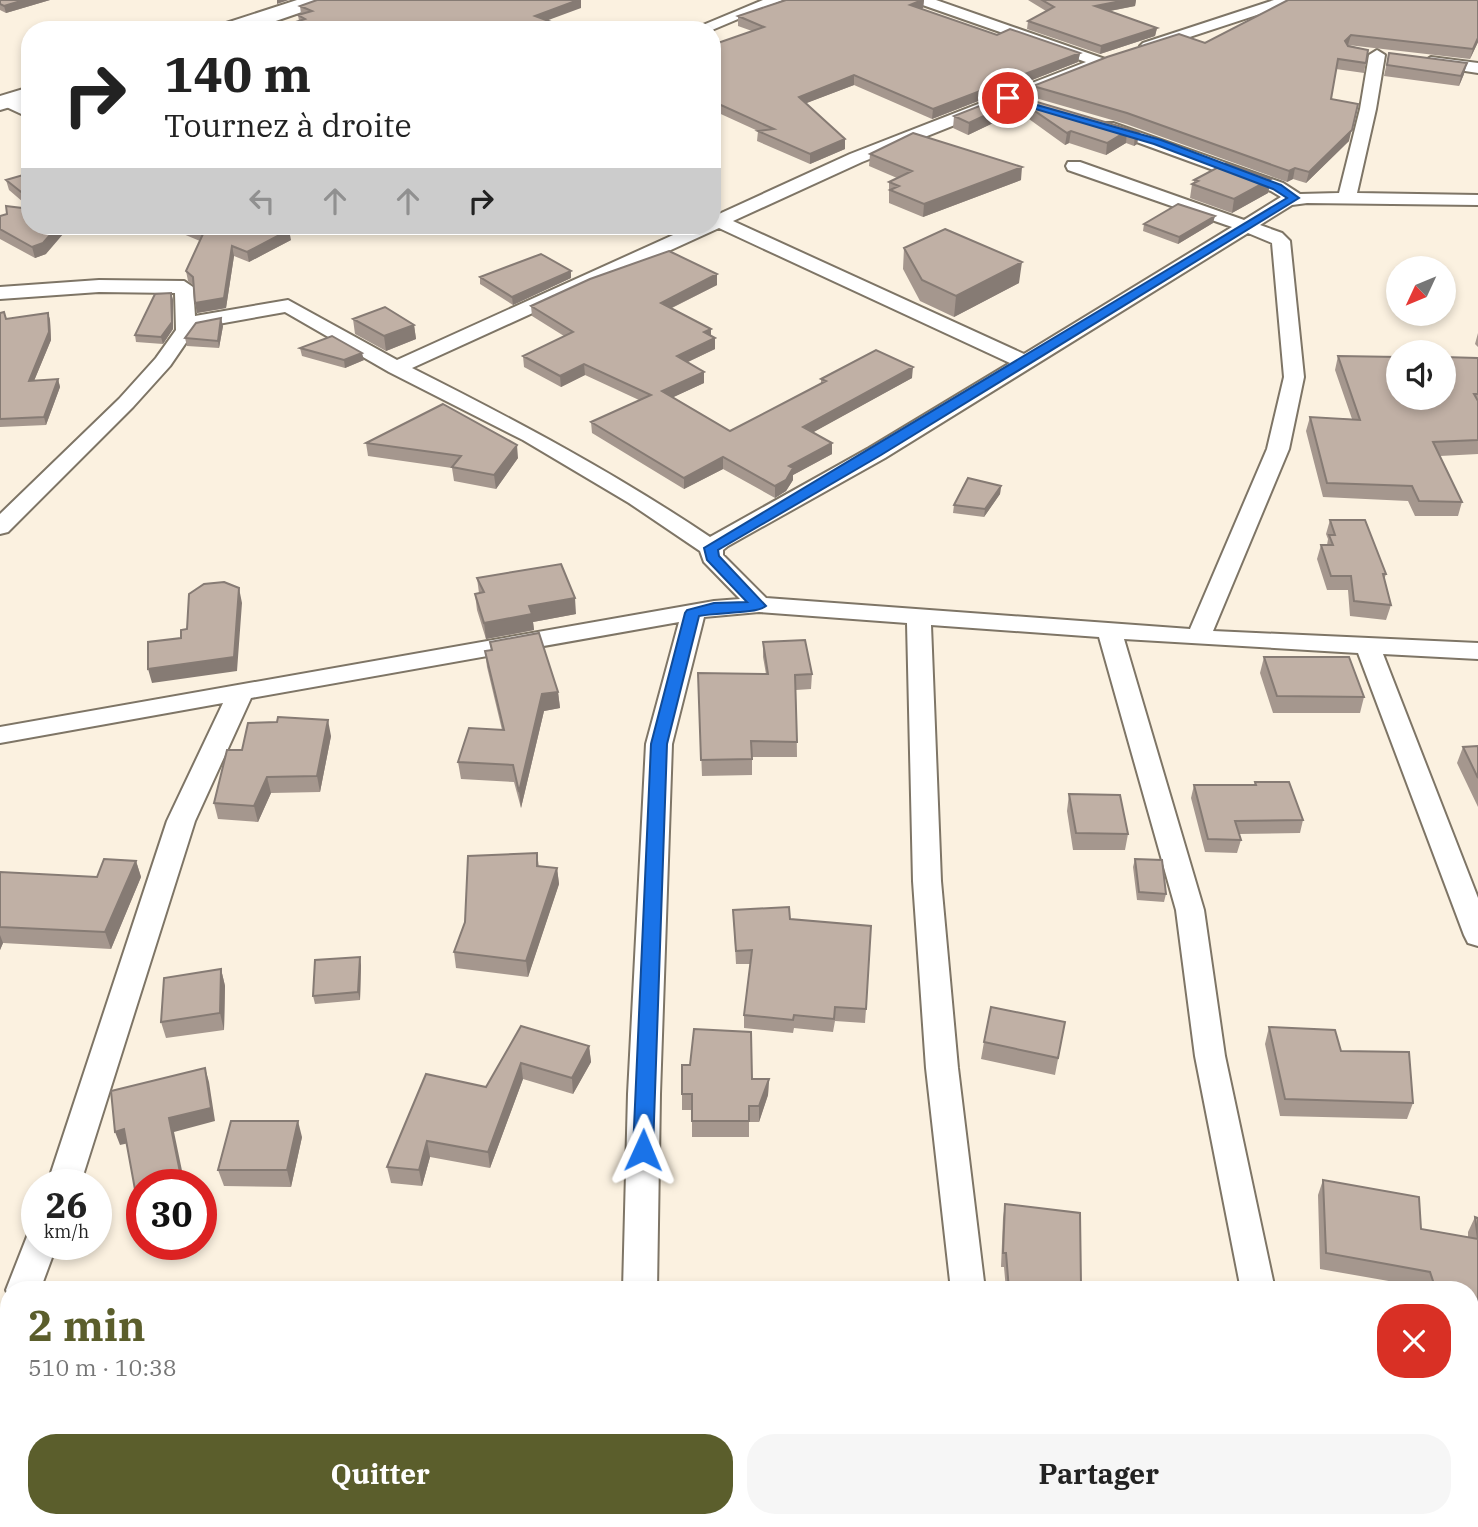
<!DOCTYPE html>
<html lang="fr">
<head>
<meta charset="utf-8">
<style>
  :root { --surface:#fff; --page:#f6f6f6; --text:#222; --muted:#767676; --accent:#5b5e2c }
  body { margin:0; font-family:"IBM Plex Serif",serif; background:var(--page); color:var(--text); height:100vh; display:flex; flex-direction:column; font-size:26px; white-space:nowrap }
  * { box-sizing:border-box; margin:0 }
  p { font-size:23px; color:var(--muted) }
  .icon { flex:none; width:38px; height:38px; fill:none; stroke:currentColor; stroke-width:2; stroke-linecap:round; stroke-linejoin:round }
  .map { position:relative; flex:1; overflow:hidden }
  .sheet { position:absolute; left:0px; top:1281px; width:1479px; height:247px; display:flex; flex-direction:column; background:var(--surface); border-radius:28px 28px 0 0; box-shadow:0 4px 10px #0003 }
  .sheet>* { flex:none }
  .banner { position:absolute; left:21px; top:21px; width:700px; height:214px; border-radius:28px; box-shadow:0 4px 10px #0003; background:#fff; color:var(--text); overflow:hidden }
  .needle { width:46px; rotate:226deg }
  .controls { position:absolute; left:1386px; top:256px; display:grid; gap:14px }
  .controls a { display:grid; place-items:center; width:70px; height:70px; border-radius:50%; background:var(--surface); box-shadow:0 4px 10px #0003; font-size:35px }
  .speed { position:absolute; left:21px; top:1169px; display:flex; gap:14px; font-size:35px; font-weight:700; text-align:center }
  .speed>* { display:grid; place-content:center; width:91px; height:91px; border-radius:50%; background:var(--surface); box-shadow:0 4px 10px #0003; line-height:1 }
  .speed small { font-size:18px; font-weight:400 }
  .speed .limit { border:10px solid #d22; background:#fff; color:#111 }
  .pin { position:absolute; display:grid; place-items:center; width:60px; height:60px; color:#fff; margin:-30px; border:4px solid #fff; border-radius:50%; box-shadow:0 2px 7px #0007 }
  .me { position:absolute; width:77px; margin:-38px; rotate:1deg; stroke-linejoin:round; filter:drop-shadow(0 0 5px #0008) }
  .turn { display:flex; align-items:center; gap:24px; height:147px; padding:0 28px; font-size:32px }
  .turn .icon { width:91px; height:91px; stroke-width:2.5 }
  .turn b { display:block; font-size:49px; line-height:60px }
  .lanes { display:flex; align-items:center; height:66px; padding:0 28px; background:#0003; justify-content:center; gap:35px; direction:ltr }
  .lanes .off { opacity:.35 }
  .round { display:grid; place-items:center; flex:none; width:74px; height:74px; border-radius:28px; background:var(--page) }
  .summary { display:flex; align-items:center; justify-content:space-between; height:119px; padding:0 28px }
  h1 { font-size:42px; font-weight:700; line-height:52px; color:var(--accent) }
  .action { display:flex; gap:14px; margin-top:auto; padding:14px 28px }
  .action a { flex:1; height:80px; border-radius:28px; background:var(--accent); color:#fff; font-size:28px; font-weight:700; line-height:80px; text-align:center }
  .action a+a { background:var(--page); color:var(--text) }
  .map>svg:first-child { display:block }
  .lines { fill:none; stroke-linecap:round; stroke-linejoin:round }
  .street-casing { stroke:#7e7566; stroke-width:4 }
  .secondary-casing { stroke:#7e7566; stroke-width:4 }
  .street { fill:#fff; fill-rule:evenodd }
  .secondary { fill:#fff; fill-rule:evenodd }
  .wall { fill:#a5978e }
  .shaded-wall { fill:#867b74 }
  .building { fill:#c0b0a5; stroke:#867b74; stroke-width:2 }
  .route { fill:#1a73e8; stroke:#114b97; stroke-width:2 }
</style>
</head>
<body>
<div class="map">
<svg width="1478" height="1527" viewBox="0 0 1478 1527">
  <rect width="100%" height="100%" fill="#fbf1e0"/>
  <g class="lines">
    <defs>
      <path id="street" d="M763,0H783L712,30H691Z
        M915,0H936L1105,59L1108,62L1105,65L862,162L733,221L1024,354L1232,227L1068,170L1066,166L1068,162H1080L1244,220L1281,197L1271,191L1101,129L1099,126L1101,123H1113L1283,183L1300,194L1339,193L1360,109L1369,55L1377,50L1385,55L1376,109L1357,193L1478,195V205L1307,203L1292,205L1260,225L1282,233L1290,241L1304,377L1289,449L1213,631L1478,643V659L1383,654L1478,898V946L1468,943L1464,935L1358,653L1124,639L1204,910L1225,1056L1275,1290H1241L1195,1056L1176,910L1099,637L931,625L941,881L958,1068L985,1290H951L926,1068L913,881L907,623L759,612L704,617L672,744L660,1094L657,1290H623L628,1094L646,744L679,622L251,698L195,821L80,1185H47L167,821L223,703L0,743V727L714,601L740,599L704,562L700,551L629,503L523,440L389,372L285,312L196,328L170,366L133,407L8,532L0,534V514L119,399L156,358L176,330L175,293L99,292L0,299V287L99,280L184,281L193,287L195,316L288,300L397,360L693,226H712V213L719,214L850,154L1086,62L917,3ZM719,228L1010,363L869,448L710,537C615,473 515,420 412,368ZM1248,233L1272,243L1284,377L1267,449L1190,629L766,598L723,555V550L728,546L885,458Z
        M1274,0H1295L1293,3L1153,49H1143L1140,46L1143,43Z
        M1431,57L1478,63V73L1426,65L1423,62Z
        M6,96L30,107V118L0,104V98Z
        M37,1231V1244H57L40,1290H9V1296L6,1290L28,1234Z
        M9,1310V1362L0,1365V1314Z
        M611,1519H649V1527H611Z
        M965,1519H1003L1004,1527H966Z
        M1292,1519H1330L1332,1527H1294Z"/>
      <path id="secondary" d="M297,0H328L325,4L250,30H217L220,25Z
        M30,87V101L0,110V96Z"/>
    </defs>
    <!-- street casing -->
    <use href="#street" class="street-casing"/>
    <!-- secondary casing -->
    <use href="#secondary" class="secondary-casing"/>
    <!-- street -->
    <use href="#street" class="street"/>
    <!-- secondary -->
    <use href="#secondary" class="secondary"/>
  </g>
  <!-- wall -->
  <path class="wall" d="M0,0H50L6,13L0,10Z
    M317,0H581V8L299,21L298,15L301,14L300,6Z
    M784,0H924L923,8L921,9L997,35L1080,53L1078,62L932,119L854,85L806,103L845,139V149L810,164L757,141L758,131L712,110V45L752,31L738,26V16Z
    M1028,0H1136L1135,6L1110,11L1157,28L1155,36L1100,54L1027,29L1028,21L1046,11Z
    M1478,0V42L1470,59L1348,45L1368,50L1364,73L1336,69L1331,99L1349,141L1306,183L1293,179L1287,182L1126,124L1032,97L1033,86L1205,43Z
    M1389,53L1464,74L1459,86L1384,76Z
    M1010,94L1139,132L1137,144L1134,146L1126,143L1106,155L1069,143L1065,145L1022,114L1017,116L1012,114L968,135L953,128L954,116Z
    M870,154L1021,180L923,217L889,203V182L897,178L869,166Z
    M30,173V208L9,190L6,180Z
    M1271,179L1268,193L1232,213L1190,198L1192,184L1194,183V180Z
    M0,216L46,254L35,258L0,239Z
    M1213,223L1178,244L1143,231L1144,224Z
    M164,226H271L291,240L249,262L234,256L226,308L197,313L195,303L194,286L188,281L186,271L200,241Z
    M904,248L1019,283L954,317L920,301L903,269Z
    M717,274V285L672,308L711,329V336L715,338V349L688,362L704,372V383L673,397L730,431L821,384V379L912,378L813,432L832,443V454L793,475V480L786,491L775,498L723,469L684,489L592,433L591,422L639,400L585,375L561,387L524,367L523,356L564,336L532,316L531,306Z
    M480,277L571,278L513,305L480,284Z
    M171,293L173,300V329L163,344L136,342L135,335Z
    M0,313L6,319L48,313L50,320L51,340L34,381L58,379L60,387L46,425L0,427Z
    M353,319L414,325L416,339L386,351L355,334Z
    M223,326L219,348L187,346L185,338Z
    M1478,333V347L1475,344Z
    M300,348L364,360L345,368L302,356Z
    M1338,356L1478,358V454L1440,456L1462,502L1458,516H1415L1408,501L1323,497L1306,431L1310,417L1352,419L1335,370Z
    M366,443L518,458L496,489L454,481L452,468L368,456Z
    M1001,486L1000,494L984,517L953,513L954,505Z
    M1330,520L1386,574L1384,580L1391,605L1386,620L1350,616L1348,590H1327L1317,559L1321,545H1327L1328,539L1326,534Z
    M477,578L576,614L533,622L534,630L486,639L477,610L475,594L479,593Z
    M490,642L558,692L560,708L544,711L521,808L514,782L461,779L458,762L502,730L487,667L485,651L491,650Z
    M763,642L812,674L811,689L796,690L797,757H752V775L702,776L698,673L766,674L763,657Z
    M1264,657L1364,697L1360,713H1273L1260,673Z
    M331,736L320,792L271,793L258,822L218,819L214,803L242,750Z
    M1478,746V807L1457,763L1463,747Z
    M1255,782L1303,820L1300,833L1239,834L1241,840L1237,853L1205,852L1191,798L1194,785H1254Z
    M1069,794L1128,834L1125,850H1073L1067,811Z
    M537,853L539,867L557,868L559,884L528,977L456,968L454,952Z
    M1135,859L1166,894L1164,902L1137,900L1133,867Z
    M136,861L141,877L111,949L3,943L0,950V872L97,877Z
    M733,910L790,919L866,1009L865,1023L835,1021L833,1032L794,1028L793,1033L744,1028V1015L750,964H736Z
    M361,965L360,1000L315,1004L313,996Z
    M221,969L225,986L224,1030L166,1038L161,1022Z
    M1065,1022L1055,1075L981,1059L984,1042Z
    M521,1026L589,1046L591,1062L573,1094L523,1079L490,1168L430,1157L422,1186L391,1183L387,1167L486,1087Z
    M1269,1027L1413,1103L1407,1119L1280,1116L1265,1044Z
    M752,1079H769L768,1095L759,1122H749V1137H692V1110H682V1094Z
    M302,1137L291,1187L224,1186L218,1170Z
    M1323,1180L1421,1229L1468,1237V1232L1475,1217L1478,1218V1363L1477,1362L1476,1358H1470V1290H1424L1423,1287L1320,1269L1318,1195Z
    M1005,1204L1081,1285L1099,1290H1006L1004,1267H1001L1003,1218Z"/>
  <!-- shaded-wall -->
  <path class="shaded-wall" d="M24,0H50L6,13L4,6Z
    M277,0H289L277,4Z
    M578,0H581V8L535,25V16Z
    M922,0H924L923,8L910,15V5Z
    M1126,0H1136L1135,6L1094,14L1095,6Z
    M1157,28L1155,36L1100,54L1101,46Z
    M1351,35L1348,45L1345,41Z
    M1478,38V42L1470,59L1473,49Z
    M1080,53L1078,62L932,119L933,109Z
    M1467,63L1464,74L1459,86L1461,76Z
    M854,75V85L799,106V97Z
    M1013,102L1012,114L968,135L969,123Z
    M1023,103L1022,114L1017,116L1019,105Z
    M1358,104L1349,141L1306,183L1309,172Z
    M1071,131L1069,143L1065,145L1067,133Z
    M1127,131L1126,143L1106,155L1107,143Z
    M1139,132L1137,144L1134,146L1135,134Z
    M845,139V149L810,164V154Z
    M1022,167L1021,180L923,217L924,204Z
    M1295,168L1293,179L1287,182L1289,171Z
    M1271,179L1268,193L1232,213L1234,199Z
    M1215,216L1213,223L1178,244L1179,237Z
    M58,226H70L46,254L35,258L32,247Z
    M289,230L291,240L249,262L247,252Z
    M232,246L234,256L226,308L197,313L195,303Z
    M1022,262L1019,283L954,317L956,296Z
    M571,271V278L513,305L512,297Z
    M717,274V285L661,313V303Z
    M171,293L173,300V329L163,344L161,337Z
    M48,313L50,320L51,340L31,388L29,381Z
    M221,318L223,326L219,348L218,341Z
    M414,325L416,339L386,351L384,336Z
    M711,329V340L704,332Z
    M715,338V349L677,367V356Z
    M362,353L364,360L345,368L344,360Z
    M584,364L585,375L561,387L560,376Z
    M913,367L912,378L803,438V427Z
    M704,372V383L663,402L662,391Z
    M58,379L60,387L46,425L44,417Z
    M832,443V454L793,475V480L786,491L775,498V486L789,466Z
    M517,445L518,458L496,489L494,475Z
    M723,457V469L684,489V478Z
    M1001,486L1000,494L984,517L985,509Z
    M239,588L242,603L237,671L152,683L148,669Z
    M575,598L576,614L533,622L534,630L486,639L484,623L529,606Z
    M558,692L560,708L544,711L521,808L519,792L542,694Z
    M328,720L331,736L320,792L317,776Z
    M267,777L271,793L258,822L254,806Z
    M136,861L141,877L111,949L105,932Z
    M557,868L559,884L528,977L526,961Z
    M0,935L3,943L0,950Z
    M360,957L361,965L360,1000L358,992Z
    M221,969L225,986L224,1030L220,1013Z
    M589,1046L591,1062L573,1094L572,1078Z
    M521,1063L523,1079L490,1168L488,1152Z
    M205,1068L209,1082L215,1121L174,1132L185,1185H173L169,1118Z
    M769,1079L768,1095L759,1122V1106Z
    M298,1121L302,1137L291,1187L287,1170Z
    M124,1129L129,1143L120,1145L115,1132Z
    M427,1141L430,1157L422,1186L419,1170Z
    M142,1194V1209H141L136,1195Z"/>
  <!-- building -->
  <path class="building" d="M0,0H24L4,6L0,4Z
    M317,0H578L535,16L573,30H271L305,19L298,15L312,11L300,6Z
    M786,0H922L910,5L997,35L1010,29L1080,53L933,109L854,75L799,97L845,139L810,154L758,131L774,129L712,101V45L764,27L738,16Z
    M1042,0H1126L1095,6L1157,28L1101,46L1028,21L1054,7Z
    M1288,0H1478V38L1473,49L1351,35L1345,41L1348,46L1368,50L1366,63L1338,59L1331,99L1358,104L1352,130L1309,172L1295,168L1289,171L1127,113L1033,86L1107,57L1179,34L1205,43Z
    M1389,53L1467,63L1461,76L1387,65Z
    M1010,94L1139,132L1135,134L1127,131L1107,143L1071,131L1067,133L1023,103L1019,105L1013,102L969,123L954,116Z
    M913,133L1022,167L924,204L890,190L899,186L889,182L912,171L870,154Z
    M1226,163L1271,179L1234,199L1192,184L1198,181L1194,180Z
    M30,173V199L6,180Z
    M1178,204L1215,216L1179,237L1144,224Z
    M6,206L30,209V226H58L43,243L32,247L0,229V216L7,214Z
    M185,226H271L289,230L247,252L232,246L224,298L195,303L193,277L186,271L203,234Z
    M945,229L1022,262L956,296L922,280L904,248Z
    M669,251L717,274L661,303L711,329L704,332L715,338L677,356L704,372L662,391L730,431L826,381L821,379L876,350L913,367L803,427L832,443L789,466L793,468L786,480L775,486L723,457L684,478L591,422L651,395L584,364L560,376L523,356L573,332L531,306L590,279Z
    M541,254L571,271L512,297L480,277Z
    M171,293L172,322L161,337L135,335L155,294Z
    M385,307L414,325L384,336L353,319Z
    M4,312L6,319L48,313L49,332L29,381L58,379L44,417L0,419V313Z
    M221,318L218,341L185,338L196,323Z
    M332,336L362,353L344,360L300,348Z
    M1338,356L1398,357V397H1444V357L1478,358V394H1474L1478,401V440L1433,442L1462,502L1419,501L1412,486L1327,483L1310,417L1360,420Z
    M443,404L517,445L494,475L452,467L461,456L366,443Z
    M968,478L1001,486L985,509L954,505Z
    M1330,520H1365L1386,574H1383L1391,605L1354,601L1351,576H1331L1321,545H1333L1329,535H1335Z
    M561,564L575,598L529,606L532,614L484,623L475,594L484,592L477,578Z
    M224,582L239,588L234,657L148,669V642L181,638V630L187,629L189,594L204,584Z
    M539,633L558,692L542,694L519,792L513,765L458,762L469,728L504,730L485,651L492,650L490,642Z
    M805,640L812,674L795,675L797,742L751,741L752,759L701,760L698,673L768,674L763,642Z
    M1264,657H1349L1364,697L1277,696Z
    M278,717L328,720L317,776L267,777L254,806L214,803L227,750H242L248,723L277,722Z
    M1478,746V778L1463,747Z
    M1255,782H1289L1303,820L1235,821L1241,840L1208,839L1194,785H1256Z
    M1069,794L1120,795L1128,834L1076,833Z
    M537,853V866L557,868L526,961L454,952L465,922L468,856Z
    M104,859L136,861L105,932L0,927V872L97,877Z
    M1135,859L1162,860L1166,894L1139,892Z
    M789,907L790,919L871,926L866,1009L835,1007L834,1019L794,1015L793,1020L744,1015L752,950L736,951L733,910Z
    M360,957L358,992L313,996L315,960Z
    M221,969L220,1013L161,1022L164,978Z
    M991,1007L1065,1022L1058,1058L984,1042Z
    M521,1026L589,1046L572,1078L521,1063L488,1152L427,1141L419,1170L387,1167L426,1074L486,1087Z
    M1269,1027L1335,1030L1341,1051L1409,1052L1413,1103L1285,1099Z
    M694,1029L751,1032L752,1079H769L759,1106H749V1121H692V1094H682V1065H690Z
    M205,1068L211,1108L169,1118L182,1182L173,1185H142V1194L136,1195L124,1129L115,1132L111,1091Z
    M231,1121H298L287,1170H218Z
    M1323,1180L1419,1197L1421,1229L1478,1239L1475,1217L1478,1218V1343H1470V1290H1436L1430,1272L1326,1253Z
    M1005,1204L1080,1213L1081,1285H1098L1099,1290H1009L1006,1253H1003Z
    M468,1519H498V1527H467Z
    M833,1519H915L914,1527H831Z"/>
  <!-- route -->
  <path class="route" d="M1005,96L1161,140L1281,185L1299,198L881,455L718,550L719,556L766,606C756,614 716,612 699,616L667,744L653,1150L650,1156L643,1158L636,1156L633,1150L651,744L685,613L687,610L714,603L747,602L707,560L704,548L1287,198L1273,189L1154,144L1005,100Z"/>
</svg>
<div class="controls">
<a><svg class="needle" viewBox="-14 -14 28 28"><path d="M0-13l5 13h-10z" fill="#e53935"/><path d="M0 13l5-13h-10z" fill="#767676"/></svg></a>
<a><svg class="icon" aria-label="sound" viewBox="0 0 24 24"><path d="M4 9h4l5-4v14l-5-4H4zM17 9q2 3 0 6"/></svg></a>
</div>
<div class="speed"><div>26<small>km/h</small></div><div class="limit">30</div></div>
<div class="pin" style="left:1008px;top:98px;background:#d93025"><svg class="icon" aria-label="arrive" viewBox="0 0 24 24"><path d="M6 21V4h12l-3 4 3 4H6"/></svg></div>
<svg class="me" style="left:643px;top:1150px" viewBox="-20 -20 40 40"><path d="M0-17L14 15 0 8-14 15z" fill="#1a73e8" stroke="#fff" stroke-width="4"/></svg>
<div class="banner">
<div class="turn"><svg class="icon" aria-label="right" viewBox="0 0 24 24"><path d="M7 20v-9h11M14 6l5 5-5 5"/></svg><div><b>140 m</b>Tournez à droite</div></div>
<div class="lanes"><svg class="icon off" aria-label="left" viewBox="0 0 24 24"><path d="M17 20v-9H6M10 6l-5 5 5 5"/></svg><svg class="icon off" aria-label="ahead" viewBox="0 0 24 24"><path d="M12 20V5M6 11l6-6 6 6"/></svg><svg class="icon off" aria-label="ahead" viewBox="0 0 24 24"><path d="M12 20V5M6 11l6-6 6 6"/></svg><svg class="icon" aria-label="right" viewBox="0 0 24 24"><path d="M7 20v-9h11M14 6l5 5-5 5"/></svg></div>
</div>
<section class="sheet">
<div class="summary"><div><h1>2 min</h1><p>510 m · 10:38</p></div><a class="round" style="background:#d93025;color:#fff"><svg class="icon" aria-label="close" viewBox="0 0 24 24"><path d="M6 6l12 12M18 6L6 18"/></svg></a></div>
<div class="action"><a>Quitter</a><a>Partager</a></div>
</section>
</div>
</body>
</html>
